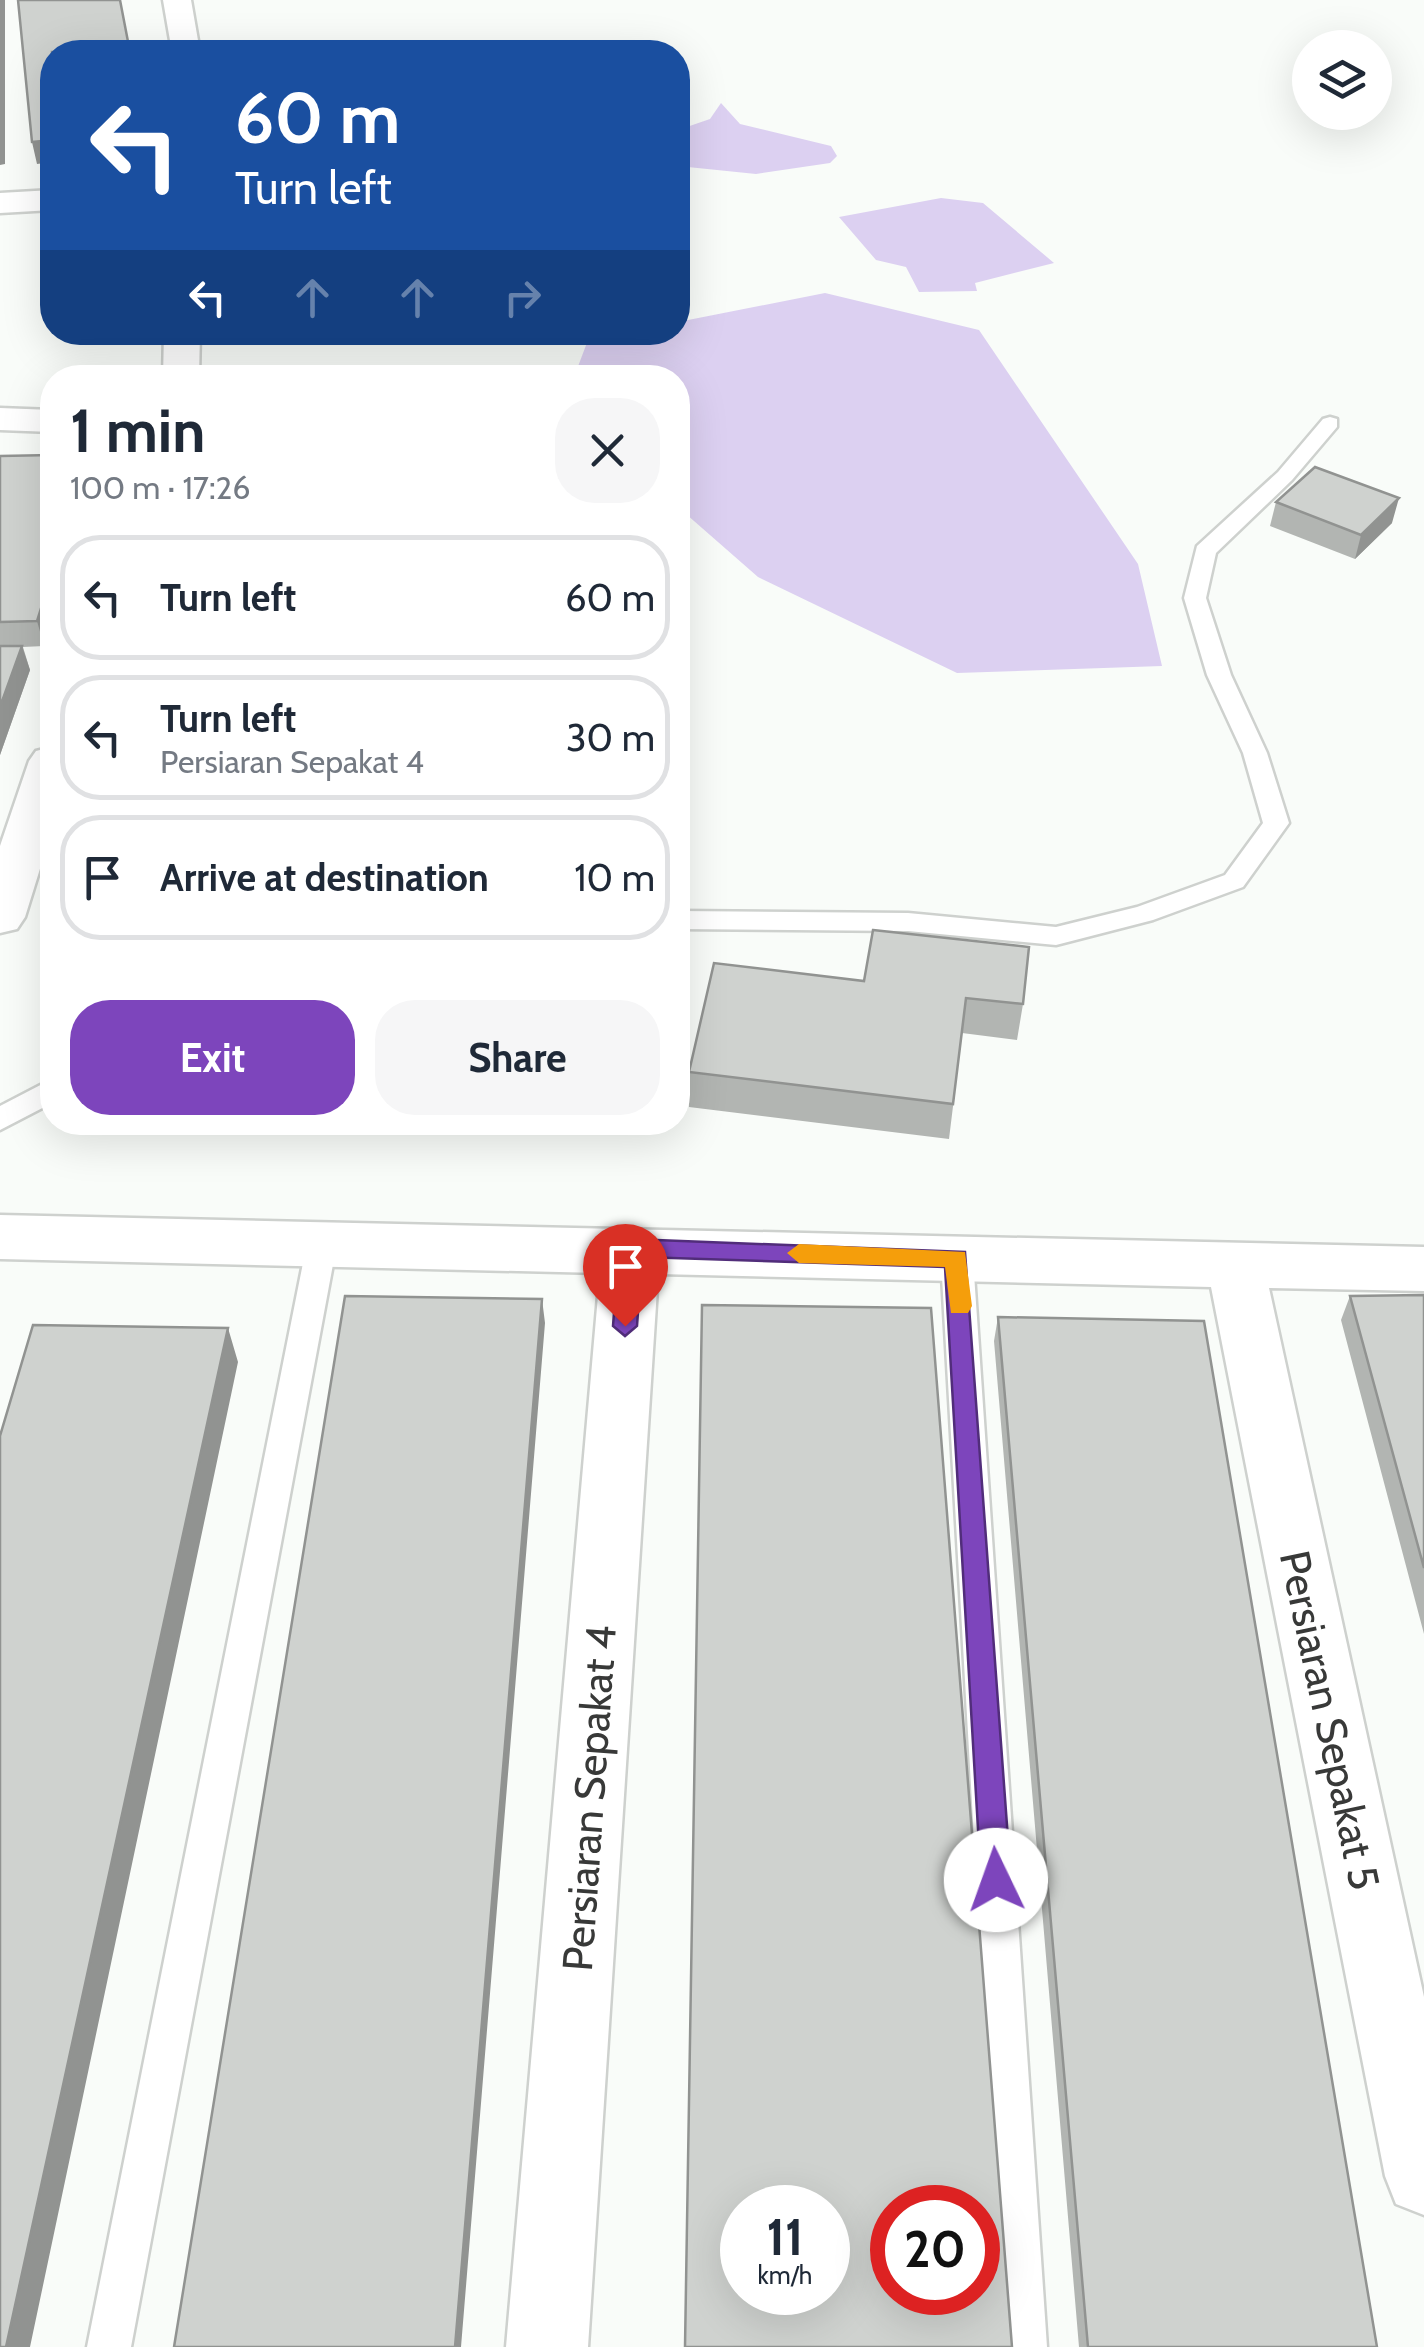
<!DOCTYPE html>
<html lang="en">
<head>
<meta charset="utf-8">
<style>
  :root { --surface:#fff; --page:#f6f6f7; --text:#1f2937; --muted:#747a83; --line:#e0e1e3; --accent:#7d45bc }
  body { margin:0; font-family:Cabin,sans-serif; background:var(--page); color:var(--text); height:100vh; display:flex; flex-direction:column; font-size:38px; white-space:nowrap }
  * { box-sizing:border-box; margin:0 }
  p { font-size:32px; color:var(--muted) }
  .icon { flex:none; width:55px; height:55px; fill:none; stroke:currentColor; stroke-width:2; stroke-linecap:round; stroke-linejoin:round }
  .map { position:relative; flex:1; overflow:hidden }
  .sheet { position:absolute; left:40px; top:365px; width:650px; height:770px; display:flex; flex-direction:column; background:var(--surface); border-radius:40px; box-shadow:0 10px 40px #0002 }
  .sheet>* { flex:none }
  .hud { position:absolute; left:40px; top:40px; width:650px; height:305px; border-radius:40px; box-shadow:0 10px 40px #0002; background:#1a4fa0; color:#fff; overflow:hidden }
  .controls { position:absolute; left:1292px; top:30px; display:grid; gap:20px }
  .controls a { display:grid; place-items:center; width:100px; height:100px; border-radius:50%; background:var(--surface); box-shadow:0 10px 40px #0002; font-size:50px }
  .speed { position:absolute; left:720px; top:2185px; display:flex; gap:20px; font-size:50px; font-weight:700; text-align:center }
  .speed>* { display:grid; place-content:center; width:130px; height:130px; border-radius:50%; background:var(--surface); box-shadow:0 10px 40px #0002; line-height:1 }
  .speed small { font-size:25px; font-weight:400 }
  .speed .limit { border:15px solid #d22; background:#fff; color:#111 }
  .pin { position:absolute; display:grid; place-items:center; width:85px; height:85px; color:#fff; margin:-102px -42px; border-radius:50% 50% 50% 0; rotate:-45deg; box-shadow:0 0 10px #0007 }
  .pin .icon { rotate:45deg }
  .me { position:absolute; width:110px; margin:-55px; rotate:357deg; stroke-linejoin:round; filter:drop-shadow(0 0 8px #0008) }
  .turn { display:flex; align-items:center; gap:35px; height:210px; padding:0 30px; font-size:45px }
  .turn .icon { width:130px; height:130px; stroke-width:2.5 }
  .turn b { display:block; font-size:70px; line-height:85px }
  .lanes { display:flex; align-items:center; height:95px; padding:0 30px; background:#0003; justify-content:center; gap:50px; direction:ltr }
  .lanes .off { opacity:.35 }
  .round { display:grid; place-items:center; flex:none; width:105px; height:105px; border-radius:40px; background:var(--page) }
  .summary { display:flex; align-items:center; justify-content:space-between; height:170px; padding:0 30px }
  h1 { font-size:60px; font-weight:800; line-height:75px }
  .action { display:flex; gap:20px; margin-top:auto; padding:20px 30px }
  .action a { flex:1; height:115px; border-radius:40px; background:var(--accent); color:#fff; font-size:40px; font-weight:800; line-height:115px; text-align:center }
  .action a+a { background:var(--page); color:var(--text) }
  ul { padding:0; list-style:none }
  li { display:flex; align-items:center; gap:30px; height:125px; margin:0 20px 15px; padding:0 10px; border:5px solid var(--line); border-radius:40px }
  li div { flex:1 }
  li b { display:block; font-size:38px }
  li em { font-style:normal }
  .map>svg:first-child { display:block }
  .water { fill:#dcd0f1 }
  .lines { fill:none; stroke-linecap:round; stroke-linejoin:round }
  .service-casing { stroke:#ced1ce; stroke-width:5 }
  .minor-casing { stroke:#ced1ce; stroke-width:5 }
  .service { fill:#fff; fill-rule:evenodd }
  .minor { fill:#fff; fill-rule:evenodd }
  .wall { fill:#b2b5b2 }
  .shaded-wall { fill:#919391 }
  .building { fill:#cfd2cf; stroke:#919391; stroke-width:2.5; fill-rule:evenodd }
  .route { fill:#7d45bc; stroke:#512d7a; stroke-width:2.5 }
  .slow { fill:#f59e0b }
  .labels { text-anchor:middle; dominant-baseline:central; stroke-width:8; stroke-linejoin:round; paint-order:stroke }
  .near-street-label { font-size:42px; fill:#383938; stroke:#fff }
</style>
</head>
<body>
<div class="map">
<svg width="1424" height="2347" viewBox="0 0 1424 2347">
  <rect width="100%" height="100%" fill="#f9fcf9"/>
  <!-- water -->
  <path class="water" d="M721,103L740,124L831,146L837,156L830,163L756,174L678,166V130L710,119Z
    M941,198L983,203L1054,263L975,283L977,291L919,292L906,267L876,260L839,217Z
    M825,293L979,330L1138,564L1162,666L957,673L758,577L678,507V378L574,377L588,340L624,333L678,332V322Z"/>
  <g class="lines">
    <defs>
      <path id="service" d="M1330,417L1337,419V427L1292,480L1216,553L1206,598L1231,675L1267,753L1289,823L1243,887L1153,920L1056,945L908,931L678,929V911L908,913L1056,927L1137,907L1225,875L1263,823L1243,753L1207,675L1184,598L1197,546L1278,472L1323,419Z
        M52,1079V1103L0,1130V1106Z
        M322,1231L333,1235L337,1243L131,2347H87L307,1243L311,1235Z
        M957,1247L968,1250L973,1259L1047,2347H1003L941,1259L946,1250Z"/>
      <path id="minor" d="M163,0H191L200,52H172Z
        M52,190V210L0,213V193Z
        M164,332H200L199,378H163Z
        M0,408L52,410V432L0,430Z
        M52,747V830L25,917L17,929L0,933V846L29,761L36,751Z
        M0,1215L1424,1247V1291L1269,1288L1424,1997V2215L1396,2204L1385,2176L1211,1287L658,1274L588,2347H506L600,1273L0,1259Z"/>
    </defs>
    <!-- service casing -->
    <use href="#service" class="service-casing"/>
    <!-- minor casing -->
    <use href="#minor" class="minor-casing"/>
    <!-- service -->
    <use href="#service" class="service"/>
    <!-- minor -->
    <use href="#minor" class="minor"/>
  </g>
  <!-- wall -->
  <path class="wall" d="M0,456L44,646L23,647L30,670L0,755Z
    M1276,502L1392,523L1355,559L1270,526Z
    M714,963L1023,1004L1017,1040L962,1033L949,1139L689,1107V1072Z
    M1424,1295V1634L1341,1320L1350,1296Z
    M998,1317L1377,2347H1079L994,1341Z"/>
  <!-- shaded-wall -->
  <path class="shaded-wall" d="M0,0H5V164L0,165Z
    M52,140V162L37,164L32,142Z
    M1399,498L1392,523L1355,559L1361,535Z
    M52,573V619L44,646L37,621Z
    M22,646L30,670L0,755V707Z
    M542,1299L545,1323L461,2347H455Z
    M228,1328L238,1362L30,2347H6Z"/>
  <!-- building -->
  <path class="building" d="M18,0H120L130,52H52V140L32,142Z
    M52,455V573L37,621L0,622V456Z
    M1315,467L1399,498L1361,535L1276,502Z
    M0,646H22L0,707Z
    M873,930L1029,947L1023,1004L966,998L953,1104L689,1072L714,963L864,981Z
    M1424,1295V1568L1350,1296Z
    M345,1296L542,1299L455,2347H174Z
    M702,1305L931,1308L1012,2347H685ZM742,2208H828V2292H742ZM892,2208H978V2292H892Z
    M998,1317L1204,1321L1377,2347H1088Z
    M33,1325L228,1328L6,2347H0V1436Z"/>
  <!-- route -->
  <path class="route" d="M631,1239L965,1252L1011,1880L1006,1891L996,1895L985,1891L981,1880L945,1267L642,1257L637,1326L625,1336L613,1326L619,1248Z"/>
  <!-- slow -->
  <path class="slow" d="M799,1244L965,1252L972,1306L968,1313H951L945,1267L799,1263L787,1253Z"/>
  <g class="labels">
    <!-- near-street labels -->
    <g class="near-street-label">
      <text transform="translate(1330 1720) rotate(78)">Persiaran Sepakat 5</text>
      <text transform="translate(589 1798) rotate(-86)">Persiaran Sepakat 4</text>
    </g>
  </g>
</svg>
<div class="controls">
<a><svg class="icon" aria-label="layers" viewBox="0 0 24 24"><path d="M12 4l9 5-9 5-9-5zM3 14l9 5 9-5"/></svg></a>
</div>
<div class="speed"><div>11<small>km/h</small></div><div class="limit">20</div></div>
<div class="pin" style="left:625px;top:1326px;background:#d93025"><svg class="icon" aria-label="arrive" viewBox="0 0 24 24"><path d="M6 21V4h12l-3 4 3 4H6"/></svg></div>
<svg class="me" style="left:996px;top:1880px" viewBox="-20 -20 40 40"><circle r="19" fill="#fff"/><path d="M0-13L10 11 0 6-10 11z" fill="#7d45bc"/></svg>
<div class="hud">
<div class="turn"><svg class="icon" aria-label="left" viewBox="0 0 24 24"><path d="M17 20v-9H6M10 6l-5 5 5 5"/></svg><div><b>60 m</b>Turn left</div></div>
<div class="lanes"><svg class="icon" aria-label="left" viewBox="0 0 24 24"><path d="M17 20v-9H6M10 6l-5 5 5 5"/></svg><svg class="icon off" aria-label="ahead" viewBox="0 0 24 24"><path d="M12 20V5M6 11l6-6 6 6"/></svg><svg class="icon off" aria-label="ahead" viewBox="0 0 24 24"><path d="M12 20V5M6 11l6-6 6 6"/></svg><svg class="icon off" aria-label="right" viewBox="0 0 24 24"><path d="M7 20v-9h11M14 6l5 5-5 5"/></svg></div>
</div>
<section class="sheet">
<div class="summary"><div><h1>1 min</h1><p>100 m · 17:26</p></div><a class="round"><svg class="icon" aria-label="close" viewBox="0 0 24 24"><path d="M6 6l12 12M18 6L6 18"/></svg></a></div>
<ul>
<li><svg class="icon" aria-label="left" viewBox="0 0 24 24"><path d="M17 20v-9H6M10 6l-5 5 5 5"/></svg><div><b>Turn left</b></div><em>60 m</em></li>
<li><svg class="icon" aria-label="left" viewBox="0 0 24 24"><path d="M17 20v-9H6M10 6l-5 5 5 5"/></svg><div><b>Turn left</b><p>Persiaran Sepakat 4</p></div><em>30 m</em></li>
<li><svg class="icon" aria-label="arrive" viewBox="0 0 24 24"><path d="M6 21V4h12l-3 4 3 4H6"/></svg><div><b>Arrive at destination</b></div><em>10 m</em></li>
</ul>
<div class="action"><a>Exit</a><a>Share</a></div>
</section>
</div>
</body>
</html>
